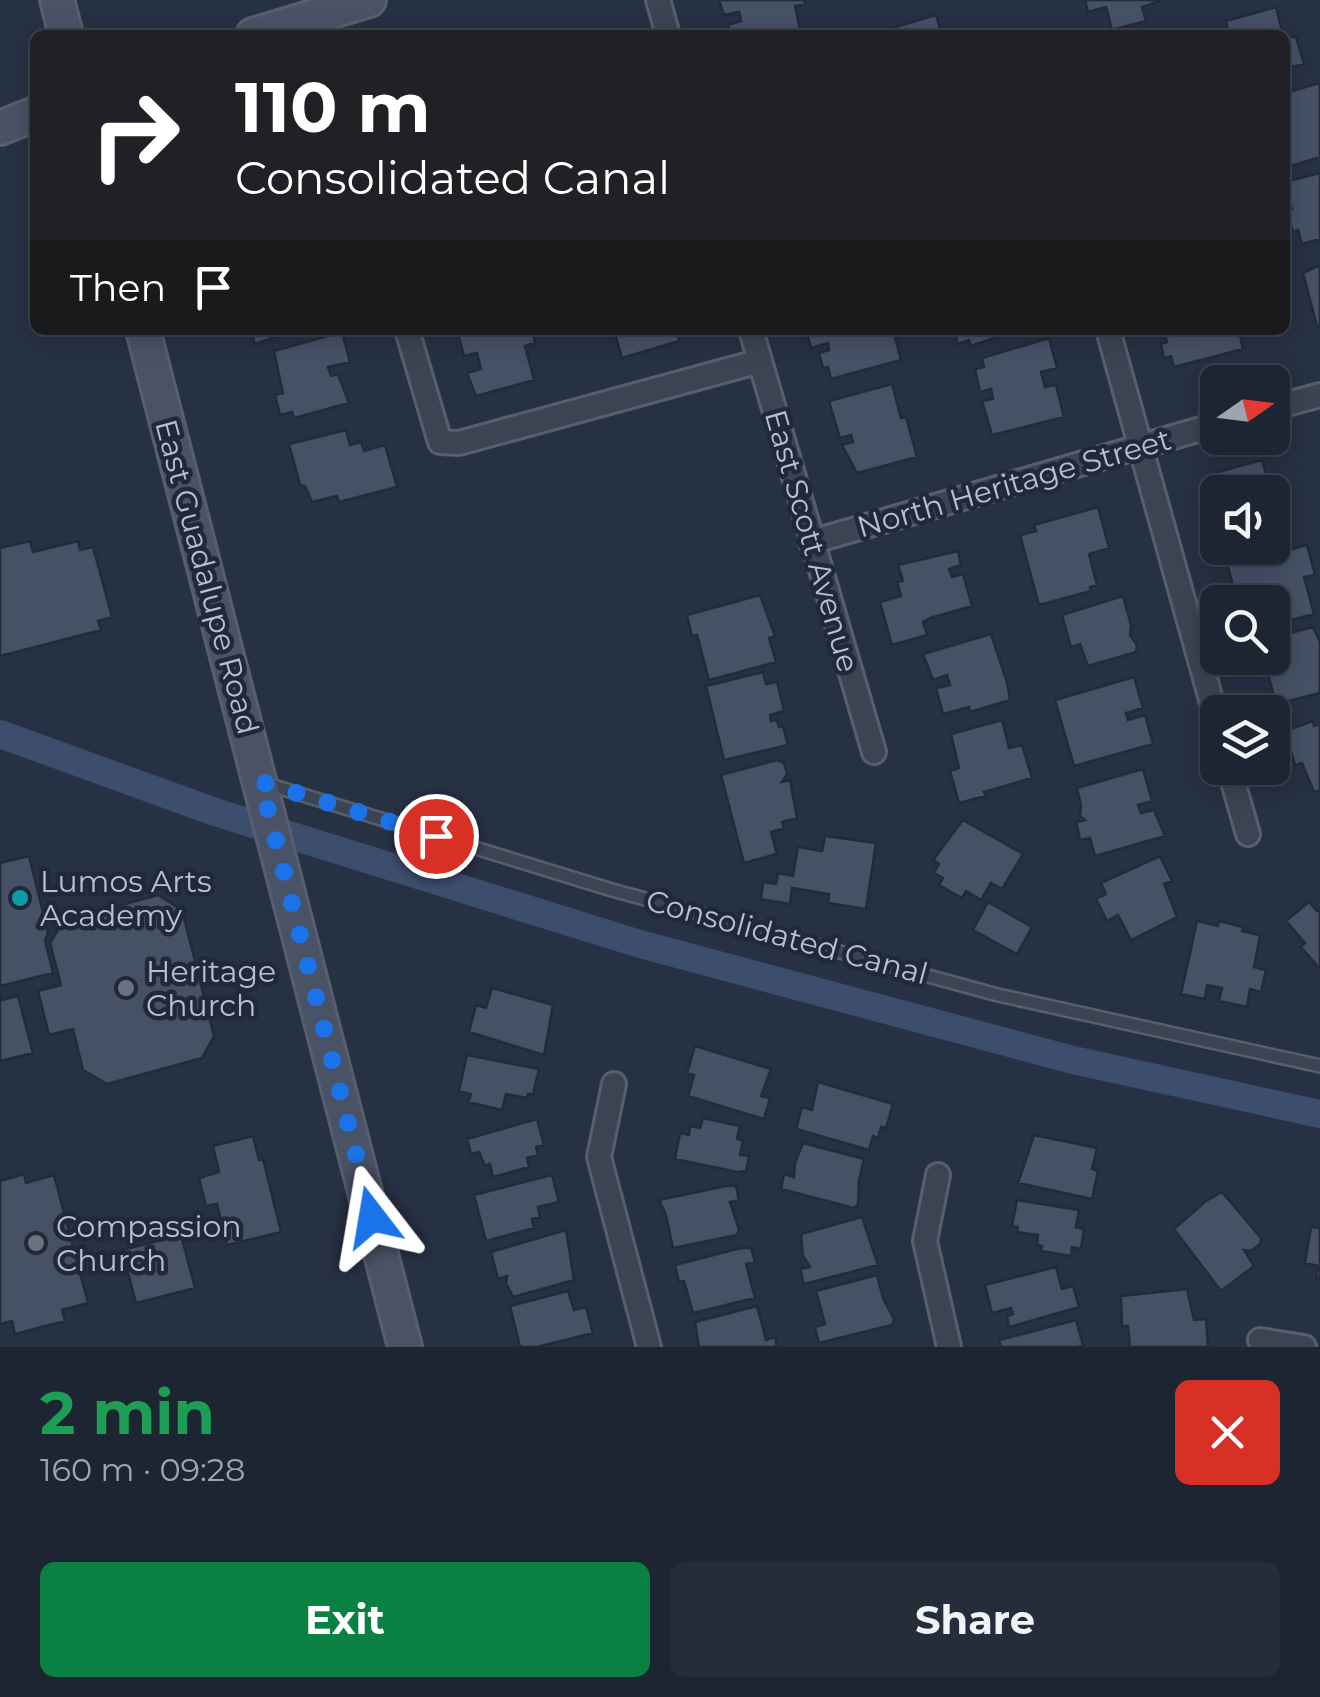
<!DOCTYPE html>
<html lang="en">
<head>
<meta charset="utf-8">
<style>
  :root { --surface:#1d2533; --page:#252d3b; --text:#f1f3f6; --muted:#a0a5ac; --line:#3b424e; --accent:#0b8043 }
  body { margin:0; font-family:Montserrat,sans-serif; background:var(--page); color:var(--text); height:100vh; display:flex; flex-direction:column; font-size:38px; white-space:nowrap }
  * { box-sizing:border-box; margin:0 }
  p { font-size:32px; color:var(--muted) }
  .icon { flex:none; width:55px; height:55px; fill:none; stroke:currentColor; stroke-width:2; stroke-linecap:round; stroke-linejoin:round }
  .map { position:relative; height:1347px; overflow:hidden }
  .details { display:flex; flex-direction:column; background:var(--surface); flex:1 }
  .details>* { flex:none }
  .hud { position:absolute; left:30px; top:30px; width:1260px; height:305px; border-radius:15px; box-shadow:0 5px 25px #0003,0 0 0 2px var(--line); background:#202124; color:#fff; overflow:hidden }
  .needle { width:65px; rotate:76deg }
  .fabs { position:absolute; left:1200px; top:365px; display:grid; gap:20px }
  .fabs a { display:grid; place-items:center; width:90px; height:90px; border-radius:15px; background:var(--surface); box-shadow:0 5px 25px #0003,0 0 0 2px var(--line); font-size:50px }
  .pin { position:absolute; display:grid; place-items:center; width:85px; height:85px; color:#fff; margin:-42px; border:5px solid #fff; border-radius:50%; box-shadow:0 2px 10px #0007 }
  .me { position:absolute; width:110px; margin:-55px; rotate:346deg; stroke-linejoin:round; filter:drop-shadow(0 0 8px #0008) }
  .turn { display:flex; align-items:center; gap:35px; height:210px; padding:0 40px; font-size:45px }
  .turn .icon { width:130px; height:130px; stroke-width:2.5 }
  .turn b { display:block; font-size:70px; line-height:85px }
  .then { display:flex; align-items:center; height:95px; padding:0 40px; background:#0003; gap:20px; font-size:38px }
  .round { display:grid; place-items:center; flex:none; width:105px; height:105px; border-radius:15px; background:var(--page) }
  .headline { display:flex; align-items:center; justify-content:space-between; height:170px; padding:0 40px }
  h1 { font-size:60px; font-weight:700; line-height:75px; color:#1e9e55 }
  .cta { display:flex; gap:20px; margin-top:auto; padding:20px 40px }
  .cta a { flex:1; height:115px; border-radius:15px; background:var(--accent); color:#fff; font-size:40px; font-weight:700; line-height:115px; text-align:center }
  .cta a+a { background:var(--page); color:var(--text) }
  .map>svg:first-child { display:block }
  .lines { fill:none; stroke-linecap:round; stroke-linejoin:round }
  .canal { stroke:#3d4d6d; stroke-width:28 }
  .building { fill:#465166; stroke:#222b3b; stroke-width:2.5 }
  .lane-casing { stroke:#575f6e; stroke-width:16 }
  .street-casing { stroke:#575f6e; stroke-width:28 }
  .secondary-casing { stroke:#575f6e; stroke-width:38 }
  .lane { stroke:#3c4453; stroke-width:11 }
  .street { stroke:#3c4453; stroke-width:22 }
  .secondary { stroke:#4a5266; stroke-width:32 }
  .route { stroke:#1a73e8; stroke-width:18; stroke-dasharray:0 32.4 }
  .culture-dot { fill:#0f9aa8; stroke:#202939; stroke-width:4 }
  .worship-dot { fill:#6b7280; stroke:#202939; stroke-width:4 }
  .labels { text-anchor:middle; dominant-baseline:central; stroke-width:9; stroke-linejoin:round; paint-order:stroke }
  .street-label { font-size:30px; fill:#b9bfcd; stroke:#202939 }
  .poi-label { font-size:30px; fill:#b9bfcd; stroke:#202939; text-anchor:start }
</style>
</head>
<body>
<div class="map">
<svg width="1320" height="1347" viewBox="0 0 1320 1347">
  <rect width="100%" height="100%" fill="#273144"/>
  <g class="lines">
    <!-- canal -->
    <path class="canal" d="M0,734L215,812L640,944L1073,1060L1320,1114"/>
  </g>
  <!-- building -->
  <path class="building" d="M719,0H804L805,4L795,6L801,35H730L728,25L741,21L739,12L724,15Z
    M1085,0H1163L1142,7L1146,21L1112,30L1106,7L1088,12Z
    M1276,7L1283,35H1229L1226,21Z
    M936,15L942,35H868Z
    M1285,37H1296L1304,64L1285,69Z
    M1320,83V157L1285,168V93Z
    M1320,173V239L1302,244L1298,230L1293,232L1287,211L1292,209L1285,182Z
    M1320,265V325L1317,326L1303,273Z
    M244,330H296L255,344L252,333L245,335Z
    M457,330H532L535,343L525,346L534,380L476,396L467,373L481,369L477,353L464,356Z
    M614,330H676L679,341L622,358Z
    M806,330H893L901,360L831,379L828,367L823,368L819,353L829,350L828,343L811,348Z
    M954,330H1018L971,346L969,340L958,344Z
    M1157,330H1227V333L1239,330L1243,349L1174,367L1171,356L1164,358L1161,344L1167,342L1164,331Z
    M342,332L350,362L328,367L331,376L338,374L349,403L294,418L292,412L280,415L275,395L283,393L274,351Z
    M1049,338L1057,368L1041,372L1045,387L1056,385L1064,417L992,435L982,401L993,399L991,389L980,392L975,369L984,367L982,358Z
    M892,384L901,418L906,417L917,457L857,473L842,445L853,442L851,435L840,438L829,401Z
    M346,430L350,445L361,442L364,451L385,445L397,487L339,502L337,496L312,502L305,486L300,485L289,444Z
    M1262,460L1271,492H1223L1218,472Z
    M1284,489L1291,512L1272,518V493Z
    M1098,507L1109,548L1089,554L1097,585L1090,587L1091,591L1039,605L1020,535L1036,531L1034,525Z
    M30,541L33,552L78,541L80,550L93,547L112,617L98,621L101,630L0,656V548Z
    M1307,545L1315,575L1304,577L1314,614L1272,625V602H1238L1258,597L1256,589L1235,595L1228,566Z
    M958,551L961,565L949,569L952,577L963,574L972,606L930,618L923,622L927,635L892,645L880,602L901,596L897,582L903,581L898,565Z
    M760,595L775,636L769,638L776,662L709,680L697,635L692,636L687,615Z
    M1123,596L1131,625L1130,635L1137,645L1136,652L1088,666L1080,644L1071,647L1062,615Z
    M1313,627L1320,642V693L1276,704L1267,670L1254,673L1249,658H1272V638Z
    M991,634L1007,682L1010,700L970,712L969,707L943,714L936,688L950,685L947,675L933,680L923,654Z
    M763,672L766,684L777,682L784,711L770,715L771,721L777,720L779,727L783,726L788,745L724,760L706,686Z
    M1134,677L1143,708L1126,713L1128,720L1145,715L1153,744L1074,766L1055,700Z
    M1002,720L1009,748L1022,745L1032,778L984,792L986,796L959,803L950,771L959,768L951,734Z
    M1313,721L1314,726L1320,724V790L1314,792L1302,763L1295,765L1285,731Z
    M777,760L784,763L787,774L782,782L790,780L797,818L782,822L784,828L771,832L777,854L744,863L721,775Z
    M1143,769L1152,801L1138,805L1141,813L1154,810L1165,836L1095,856L1090,838L1080,840L1076,822L1085,820L1080,816L1081,805L1077,788Z
    M963,820L1023,854L1002,889L991,883L981,900L966,891L962,898L939,885L943,878L934,873L939,864L933,860Z
    M825,836L876,843L866,909L828,903L829,894L792,888L790,904L761,899L763,882L776,884L778,873L793,876L798,847L822,851Z
    M29,856L48,933L45,940L53,973L0,986V863Z
    M1160,856L1172,881L1164,884L1177,917L1131,940L1118,915L1107,921L1096,899L1106,894L1101,883Z
    M158,895L182,910L214,1036L202,1058L107,1084L83,1070L73,1029L49,1035L38,991L61,985L50,943L63,921Z
    M988,902L1032,927L1017,954L973,930Z
    M1309,902L1317,911L1320,909V969L1301,947L1305,943L1286,921Z
    M1197,921L1218,926L1219,921L1243,927L1242,931L1260,935L1254,967L1266,970L1261,992L1250,989L1247,1007L1219,1001L1222,988L1207,985L1205,999L1181,994Z
    M492,988L553,1005L544,1055L469,1032L476,1005L486,1008Z
    M0,990L2,1000L18,996L33,1053L0,1061Z
    M695,1046L771,1069L761,1096L770,1098L764,1119L688,1096L694,1075L687,1073Z
    M467,1055L539,1069L533,1094H528L527,1098L506,1094L502,1110L468,1102L471,1094L459,1091Z
    M818,1082L893,1104L886,1128L881,1127L878,1138L873,1136L869,1150L796,1129L802,1107L812,1110Z
    M703,1118L740,1126L737,1139L743,1140L740,1155L749,1156L746,1171L737,1172L675,1159L680,1133L689,1135L690,1126L700,1128Z
    M537,1119L544,1145L536,1147L538,1155L527,1158L529,1167L493,1177L490,1164L485,1166L479,1152L471,1154L467,1139Z
    M1034,1135L1097,1148L1092,1169L1098,1171L1092,1199L1018,1183Z
    M253,1136L259,1160L263,1159L281,1232L227,1245L217,1204L206,1206L199,1178L219,1172L213,1146Z
    M803,1143L864,1159L859,1181L858,1205L854,1208L781,1189L784,1174L794,1177L795,1163Z
    M24,1174L26,1183L54,1175L88,1303L62,1310L65,1321L15,1334L12,1321L0,1324V1181Z
    M552,1175L559,1202L538,1207L540,1217L532,1219L534,1228L486,1241L474,1195Z
    M726,1186H736L739,1200L730,1202L739,1230L737,1235L673,1248L666,1215L659,1200Z
    M1222,1192L1261,1238L1260,1244L1251,1251L1244,1250L1254,1266L1221,1291L1174,1229L1206,1201Z
    M1017,1200L1079,1210L1076,1227L1084,1229L1081,1249L1072,1247L1071,1256L1041,1251L1042,1246L1037,1245L1038,1235L1017,1232L1018,1227L1012,1226Z
    M862,1217L878,1265L804,1284L800,1269L810,1267L803,1256L801,1234Z
    M1311,1227L1320,1228V1278H1316L1318,1266L1305,1263Z
    M566,1230L574,1280L513,1297L506,1283L507,1276L498,1279L491,1252Z
    M181,1235L195,1288L136,1303L122,1250Z
    M741,1248H751L755,1262L746,1264L755,1298L693,1313L684,1281L679,1282L675,1265Z
    M1056,1267L1062,1289L1073,1286L1079,1307L1009,1327L1007,1316L1013,1314L1011,1308L992,1313L985,1285Z
    M877,1275L883,1298L894,1319L892,1325L819,1343L815,1327L825,1324L816,1291Z
    M1187,1289L1194,1320L1206,1319L1208,1347H1130L1128,1326H1122L1121,1296Z
    M568,1291L574,1310L586,1307L593,1333L537,1347H520L510,1306Z
    M757,1306L766,1340L775,1337L777,1347H699L695,1322Z
    M1076,1320L1083,1345L1078,1347H1001L999,1340Z"/>
  <g class="lines">
    <defs>
      <path id="lane" d="M267,784L612,890L998,995L1320,1066"/>
      <path id="street" d="M658,0L668,35
        M407,330L440,442L459,443L760,361
        M751,330L874,752
        M1108,330L1218,725
        M1272,408L1320,395
        M811,542L1218,424
        M1229,768L1248,834
        M614,1084L599,1157L649,1347
        M938,1175L925,1241L949,1347
        M1260,1340L1304,1347"/>
      <path id="secondary" d="M57,0L66,35
        M253,35L369,0
        M0,128L35,114
        M143,330L405,1347"/>
    </defs>
    <!-- lane casing -->
    <use href="#lane" class="lane-casing"/>
    <!-- street casing -->
    <use href="#street" class="street-casing"/>
    <!-- secondary casing -->
    <use href="#secondary" class="secondary-casing"/>
    <!-- lane -->
    <use href="#lane" class="lane"/>
    <!-- street -->
    <use href="#street" class="street"/>
    <!-- secondary -->
    <use href="#secondary" class="secondary"/>
  </g>
  <g class="lines">
    <!-- route -->
    <path class="route" d="M372,1217L261,782L436,836"/>
  </g>
  <!-- markers -->
  <circle class="culture-dot" cx="20" cy="898" r="10"/>
  <g class="worship-dot">
    <circle cx="126" cy="988" r="10"/>
    <circle cx="36" cy="1243" r="10"/>
  </g>
  <g class="labels">
    <!-- street labels -->
    <g class="street-label">
      <text transform="translate(1014 483) rotate(-16)">North Heritage Street</text>
      <text transform="translate(812 541) rotate(74)">East Scott Avenue</text>
      <text transform="translate(207 577) rotate(75)">East Guadalupe Road</text>
      <text transform="translate(787 937) rotate(15)">Consolidated Canal</text>
    </g>
    <!-- poi labels -->
    <g class="poi-label">
      <text x="40" y="881">Lumos Arts<tspan x="40" dy="34">Academy</tspan></text>
      <text x="146" y="971">Heritage<tspan x="146" dy="34">Church</tspan></text>
      <text x="56" y="1226">Compassion<tspan x="56" dy="34">Church</tspan></text>
    </g>
  </g>
</svg>
<div class="fabs">
<a><svg class="needle" viewBox="-14 -14 28 28"><path d="M0-13l5 13h-10z" fill="#e53935"/><path d="M0 13l5-13h-10z" fill="#a0a5ac"/></svg></a>
<a><svg class="icon" aria-label="sound" viewBox="0 0 24 24"><path d="M4 9h4l5-4v14l-5-4H4zM17 9q2 3 0 6"/></svg></a>
<a><svg class="icon" aria-label="search" viewBox="0 0 24 24"><circle cx="10" cy="10" r="6"/><path d="M15 15l6 6"/></svg></a>
<a><svg class="icon" aria-label="layers" viewBox="0 0 24 24"><path d="M12 4l9 5-9 5-9-5zM3 14l9 5 9-5"/></svg></a>
</div>
<div class="pin" style="left:436px;top:836px;background:#d93025"><svg class="icon" aria-label="arrive" viewBox="0 0 24 24"><path d="M6 21V4h12l-3 4 3 4H6"/></svg></div>
<svg class="me" style="left:372px;top:1217px" viewBox="-20 -20 40 40"><path d="M0-17L14 15 0 8-14 15z" fill="#1a73e8" stroke="#fff" stroke-width="4"/></svg>
<div class="hud">
<div class="turn"><svg class="icon" aria-label="right" viewBox="0 0 24 24"><path d="M7 20v-9h11M14 6l5 5-5 5"/></svg><div><b>110 m</b>Consolidated Canal</div></div>
<div class="then">Then<svg class="icon" aria-label="arrive" viewBox="0 0 24 24"><path d="M6 21V4h12l-3 4 3 4H6"/></svg></div>
</div>
</div>
<section class="details">
<div class="headline"><div><h1>2 min</h1><p>160 m · 09:28</p></div><a class="round" style="background:#d93025;color:#fff"><svg class="icon" aria-label="close" viewBox="0 0 24 24"><path d="M6 6l12 12M18 6L6 18"/></svg></a></div>
<div class="cta"><a>Exit</a><a>Share</a></div>
</section>
</body>
</html>
